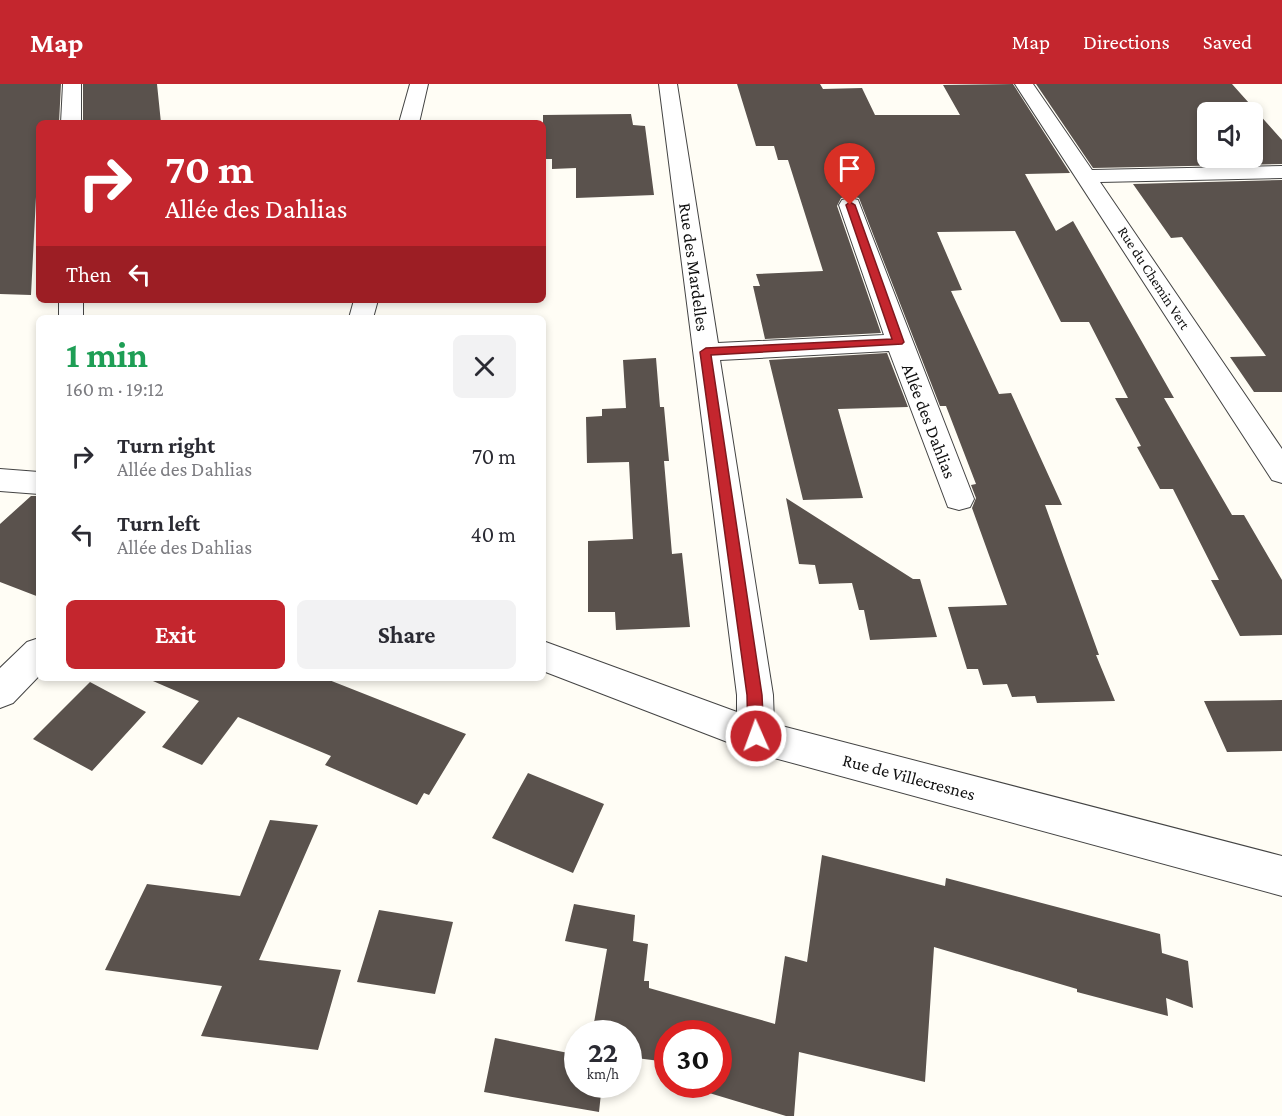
<!DOCTYPE html>
<html lang="en">
<head>
<meta charset="utf-8">
<style>
  :root { --surface:#fff; --page:#f2f2f3; --text:#2b2b33; --muted:#7c7c81; --accent:#c4262e }
  body { margin:0; font-family:"Crimson Pro",serif; background:var(--page); color:var(--text); height:100vh; display:flex; flex-direction:column; font-size:22px; white-space:nowrap }
  * { box-sizing:border-box; margin:0 }
  p { font-size:20px; color:var(--muted) }
  .icon { flex:none; width:33px; height:33px; fill:none; stroke:currentColor; stroke-width:2; stroke-linecap:round; stroke-linejoin:round }
  .map { position:relative; flex:1; overflow:hidden }
  .side { position:absolute; left:36px; top:231px; width:510px; height:366px; display:flex; flex-direction:column; background:var(--surface); border-radius:9px; box-shadow:0 3px 9px #0003 }
  .side>* { flex:none }
  .guide { position:absolute; left:36px; top:36px; width:510px; height:183px; border-radius:9px; box-shadow:0 3px 9px #0003; background:#c4262e; color:#fff; overflow:hidden }
  .tools { position:absolute; left:1197px; top:18px; display:grid; gap:12px }
  .tools a { display:grid; place-items:center; width:66px; height:66px; border-radius:9px; background:var(--surface); box-shadow:0 3px 9px #0003; font-size:30px }
  .speed { position:absolute; left:564px; top:936px; display:flex; gap:12px; font-size:30px; font-weight:700; text-align:center }
  .speed>* { display:grid; place-content:center; width:78px; height:78px; border-radius:50%; background:var(--surface); box-shadow:0 3px 9px #0003; line-height:1 }
  .speed small { font-size:15px; font-weight:400 }
  .speed .limit { border:9px solid #d22; background:#fff; color:#111 }
  .pin { position:absolute; display:grid; place-items:center; width:51px; height:51px; color:#fff; margin:-62px -26px; border-radius:50% 50% 50% 0; rotate:-45deg; box-shadow:0 0 6px #0007 }
  .pin .icon { rotate:45deg }
  .me { position:absolute; width:66px; margin:-33px; rotate:358deg; stroke-linejoin:round; filter:drop-shadow(0 0 4px #0008) }
  .turn { display:flex; align-items:center; gap:21px; height:126px; padding:0 30px; font-size:27px }
  .turn .icon { width:78px; height:78px; stroke-width:2.5 }
  .turn b { display:block; font-size:42px; line-height:51px }
  .then { display:flex; align-items:center; height:57px; padding:0 30px; background:#0003; gap:12px; font-size:22px }
  .round { display:grid; place-items:center; flex:none; width:63px; height:63px; border-radius:9px; background:var(--page) }
  .summary { display:flex; align-items:center; justify-content:space-between; height:102px; padding:0 30px }
  h1 { font-size:36px; font-weight:700; line-height:45px; color:#1e9e55 }
  .action { display:flex; gap:12px; margin-top:auto; padding:12px 30px }
  .action a { flex:1; height:69px; border-radius:9px; background:var(--accent); color:#fff; font-size:24px; font-weight:700; line-height:69px; text-align:center }
  .action a+a { background:var(--page); color:var(--text) }
  ul { padding:0; list-style:none }
  li { display:flex; align-items:center; gap:18px; height:78px; padding:0 30px }
  li div { flex:1 }
  li b { display:block; font-size:22px }
  li em { font-style:normal }
  header { display:flex; align-items:center; gap:36px; box-sizing:border-box; height:84px; padding:0 30px; background:var(--accent); color:#fff }
  header strong { font-size:28px }
  nav { display:flex; gap:33px; margin-inline-start:auto; font-size:21px }
  .map>svg:first-child { display:block }
  .building { fill:#5a524d; fill-rule:evenodd }
  .lines { fill:none; stroke-linecap:round; stroke-linejoin:round }
  .minor-casing { stroke:#444; stroke-width:2 }
  .minor { fill:#fff; fill-rule:evenodd }
  .route { fill:#c4262e; stroke:#7f191e; stroke-width:1.5 }
  .labels { text-anchor:middle; dominant-baseline:central; stroke-width:6; stroke-linejoin:round; paint-order:stroke }
  .far-street-label { font-size:15px; fill:#111; stroke:#fff }
  .street-label { font-size:18px; fill:#111; stroke:#fff }
</style>
</head>
<body>
<header>
<strong>Map</strong>
<nav><a>Map</a><a>Directions</a><a>Saved</a></nav>
</header>
<div class="map">
<svg width="1282" height="1032" viewBox="0 0 1282 1032">
  <rect width="100%" height="100%" fill="#fffdf5"/>
  <!-- building -->
  <path class="building" d="M0,0H61L59,39H39V113H36L31,211L0,210Z
    M83,0H157L161,39H83Z
    M737,0H820L823,5L862,4L875,31H960L943,1L1013,0L1070,89L1025,90L1056,147L1073,137L1174,314H1150H1164L1232,431H1244L1282,496V551L1240,552L1211,496H1219L1173,405H1160L1137,363L1141,362L1115,314H1128L1089,238H1061L1015,147L937,148L962,206L951,207L999,310L1011,309L1062,421H1045L1099,571H1096L1115,617L1037,619L1035,612L1012,613L1007,600L983,601L978,585H967L948,523L1007,521L972,424L976,414L971,401L976,400L946,322H940L859,114L851,112L841,114L837,122L881,249L765,255L753,202H760L756,190L823,187L788,76H778L774,62H756Z
    M1036,0H1232L1282,56V80L1093,84ZM1208,28H1252V74H1208Z
    M631,30L633,41L645,42L654,111L576,114V84L552,85V75H543V31Z
    M1282,96V308H1254L1230,273L1266,272L1182,153L1171,154L1133,100Z
    M887,269L908,323L838,325L863,414L803,416L769,276Z
    M656,274L660,323H664L669,377H664L672,470L682,469L690,543L616,546L615,528H588V457L633,455L629,378L587,379L586,333L602,332V325L626,324L623,276Z
    M31,412H39V513L0,498V440Z
    M786,414L913,495H920L937,553L870,556L864,526H859L852,499L819,500L815,481L799,480Z
    M146,594H324L466,650L429,711L424,709L417,721L325,681L331,672L238,633L202,681L162,663L199,617Z
    M90,598L146,628L92,687L33,655Z
    M1282,616V667L1227,668L1204,617Z
    M528,689L604,720L573,789L492,754Z
    M270,736L318,741L259,876L341,886L318,966L201,952L222,902L105,886L147,800L240,812Z
    M822,771L945,802L946,794L1160,850L1162,869L1188,877L1193,924L1166,914L1168,932L1077,908V905L934,863L925,998L799,968L794,1032H786L686,1002L718,1000V950H668V978L628,973V950H592L607,865L565,857L574,820L635,831L633,857L648,860L644,897H649V904L775,940L785,872L807,878Z
    M379,826L453,838L435,910L357,898Z
    M495,954L578,971V1000H602L599,1028L484,1008Z"/>
  <g class="lines">
    <defs>
      <path id="minor" d="M63,0H81V39H61Z
        M410,0H428L419,39H399Z
        M659,0H677L718,259L884,251L839,121L842,116L850,114L858,116L974,415L970,423L959,426L948,423L889,267L720,276L773,611L774,640L1282,772V812L756,669L543,587V557L737,628V611Z
        M1015,0H1033L1092,86L1282,82V94L1100,98L1282,365V399L1272,396Z
        M59,216H83V234H59Z
        M354,216H378L373,234H349Z
        M0,385L39,388V410L0,407Z
        M39,554V592L13,619L0,624V584L27,558Z"/>
    </defs>
    <!-- minor casing -->
    <use href="#minor" class="minor-casing"/>
    <!-- minor -->
    <use href="#minor" class="minor"/>
  </g>
  <!-- route -->
  <path class="route" d="M850,118L855,121L904,258L902,260L711,271L762,611L764,652L761,657L756,659L751,657L748,652L747,611L700,268L706,264L892,255L846,121Z"/>
  <g class="labels">
    <!-- far-street labels -->
    <g class="far-street-label">
      <text transform="translate(1154 194) rotate(57)">Rue du Chemin Vert</text>
    </g>
    <!-- street labels -->
    <g class="street-label">
      <text transform="translate(694 183) rotate(82)">Rue des Mardelles</text>
      <text transform="translate(929 337) rotate(69)">Allée des Dahlias</text>
      <text transform="translate(909 693) rotate(15)">Rue de Villecresnes</text>
    </g>
  </g>
</svg>
<div class="tools">
<a><svg class="icon" aria-label="sound" viewBox="0 0 24 24"><path d="M4 9h4l5-4v14l-5-4H4zM17 9q2 3 0 6"/></svg></a>
</div>
<div class="speed"><div>22<small>km/h</small></div><div class="limit">30</div></div>
<div class="pin" style="left:850px;top:121px;background:#d93025"><svg class="icon" aria-label="arrive" viewBox="0 0 24 24"><path d="M6 21V4h12l-3 4 3 4H6"/></svg></div>
<svg class="me" style="left:756px;top:652px" viewBox="-20 -20 40 40"><circle r="17" fill="#c4262e" stroke="#fff" stroke-width="3"/><path d="M0-11L8 9 0 5-8 9z" fill="#fff"/></svg>
<div class="guide">
<div class="turn"><svg class="icon" aria-label="right" viewBox="0 0 24 24"><path d="M7 20v-9h11M14 6l5 5-5 5"/></svg><div><b>70 m</b>Allée des Dahlias</div></div>
<div class="then">Then<svg class="icon" aria-label="left" viewBox="0 0 24 24"><path d="M17 20v-9H6M10 6l-5 5 5 5"/></svg></div>
</div>
<section class="side">
<div class="summary"><div><h1>1 min</h1><p>160 m · 19:12</p></div><a class="round"><svg class="icon" aria-label="close" viewBox="0 0 24 24"><path d="M6 6l12 12M18 6L6 18"/></svg></a></div>
<ul>
<li><svg class="icon" aria-label="right" viewBox="0 0 24 24"><path d="M7 20v-9h11M14 6l5 5-5 5"/></svg><div><b>Turn right</b><p>Allée des Dahlias</p></div><em>70 m</em></li>
<li><svg class="icon" aria-label="left" viewBox="0 0 24 24"><path d="M17 20v-9H6M10 6l-5 5 5 5"/></svg><div><b>Turn left</b><p>Allée des Dahlias</p></div><em>40 m</em></li>
</ul>
<div class="action"><a>Exit</a><a>Share</a></div>
</section>
</div>
</body>
</html>
